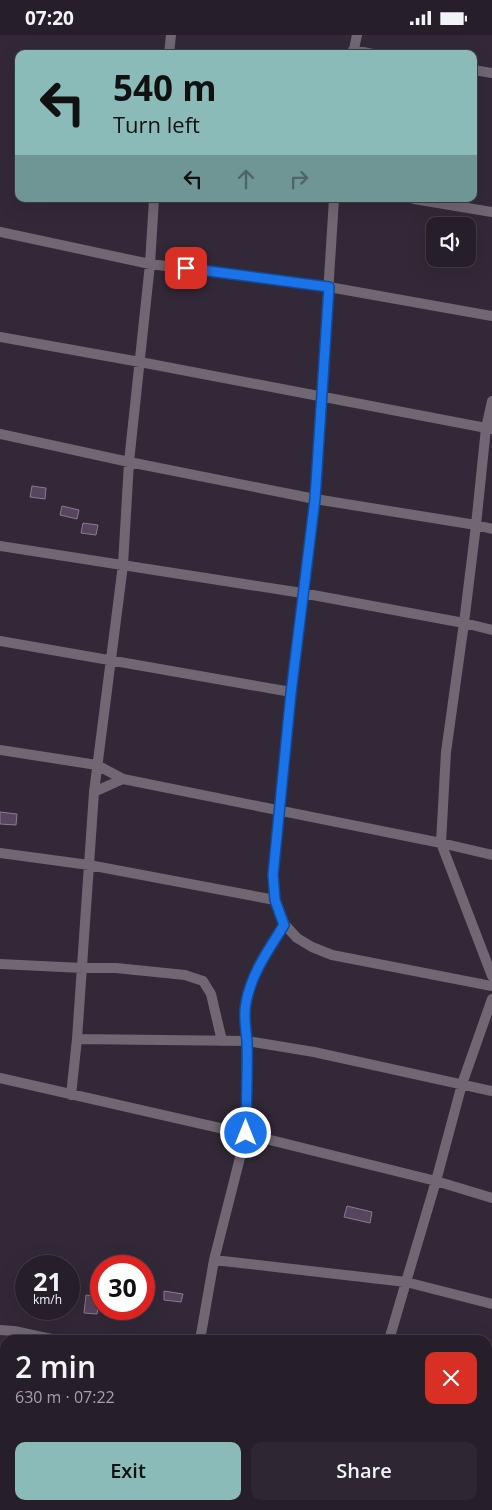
<!DOCTYPE html>
<html lang="en">
<head>
<meta charset="utf-8">
<style>
  :root { --surface:#261e29; --page:#2e2731; --text:#f1f3f6; --muted:#a4a2a8; --line:#423c46; --accent:#8bbbb9 }
  body { margin:0; font-family:"Open Sans",sans-serif; background:var(--page); color:var(--text); height:100vh; display:flex; flex-direction:column; font-size:19px; white-space:nowrap }
  * { box-sizing:border-box; margin:0 }
  p { font-size:16px; color:var(--muted) }
  .icon { flex:none; width:28px; height:28px; fill:none; stroke:currentColor; stroke-width:2; stroke-linecap:round; stroke-linejoin:round }
  .map { position:relative; flex:1; overflow:hidden }
  .drawer { position:absolute; left:0px; top:1300px; width:492px; height:175px; display:flex; flex-direction:column; background:var(--surface); border-radius:15px 15px 0 0; box-shadow:0 5px 20px #0002,0 0 0 1px var(--line) }
  .drawer>* { flex:none }
  .hud { position:absolute; left:15px; top:15px; width:462px; height:152px; border-radius:10px; box-shadow:0 5px 20px #0002,0 0 0 1px var(--line); background:#8bbbb9; color:#111; overflow:hidden }
  .tools { position:absolute; left:426px; top:182px; display:grid; gap:10px }
  .tools a { display:grid; place-items:center; width:50px; height:50px; border-radius:10px; background:var(--surface); box-shadow:0 5px 20px #0002,0 0 0 1px var(--line); font-size:25px }
  .speed { position:absolute; left:15px; top:1220px; display:flex; gap:10px; font-size:25px; font-weight:700; text-align:center }
  .speed>* { display:grid; place-content:center; width:65px; height:65px; border-radius:50%; background:var(--surface); box-shadow:0 5px 20px #0002,0 0 0 1px var(--line); line-height:1 }
  .speed small { font-size:12px; font-weight:400 }
  .speed .limit { border:8px solid #d22; background:#fff; color:#111 }
  .pin { position:absolute; display:grid; place-items:center; width:42px; height:42px; color:#fff; margin:-21px; border-radius:10px; box-shadow:0 2px 8px #0006 }
  .me { position:absolute; width:55px; margin:-28px; rotate:0deg; stroke-linejoin:round; filter:drop-shadow(0 0 4px #0008) }
  .turn { display:flex; align-items:center; gap:18px; height:105px; padding:0 15px; font-size:22px }
  .turn .icon { width:65px; height:65px; stroke-width:2.5 }
  .turn b { display:block; font-size:35px; line-height:42px }
  .lanes { display:flex; align-items:center; height:48px; padding:0 15px; background:#0003; justify-content:center; gap:25px; direction:ltr }
  .lanes .off { opacity:.35 }
  .round { display:grid; place-items:center; flex:none; width:52px; height:52px; border-radius:10px; background:var(--page) }
  .head { display:flex; align-items:center; justify-content:space-between; height:85px; padding:0 15px }
  h1 { font-size:30px; font-weight:600; line-height:38px }
  .primary-button { display:flex; gap:10px; margin-top:auto; padding:10px 15px }
  .primary-button a { flex:1; height:58px; border-radius:10px; background:var(--accent); color:#111; font-size:20px; font-weight:600; line-height:58px; text-align:center }
  .primary-button a+a { background:var(--page); color:var(--text) }
  .status { display:flex; justify-content:space-between; align-items:center; height:35px; padding:0 25px; background:var(--surface); direction:ltr }
  .status svg { height:14px; fill:currentColor }
  .map>svg:first-child { display:block }
  .building { fill:#57455f; stroke:#897c8e }
  .lines { fill:none; stroke-linecap:round; stroke-linejoin:round }
  .minor { stroke:#716772; stroke-width:10 }
  .route-casing { stroke:#114b97; stroke-width:12 }
  .route { stroke:#1a73e8; stroke-width:9 }
</style>
</head>
<body>
<div class="status"><b>07:20</b><svg viewBox="0 0 49 12"><path d="M0 12V9h3v3zM5 12V6h3v6zM10 12V3h3v9zM15 12V0h3v12zM26 1h20v11H26zM47 4h2v5h-2z"/></svg></div>
<div class="map">
<svg width="492" height="1475" viewBox="0 0 492 1475">
  <rect width="100%" height="100%" fill="#332837"/>
  <!-- building -->
  <path class="building" d="M32,451L46,453L45,464L30,462Z
    M62,471L79,475L77,484L60,480Z
    M83,488L98,490L96,500L81,498Z
    M0,777L17,779L16,790L0,789Z
    M347,1171L372,1177L370,1188L344,1182Z
    M164,1256L183,1259L181,1267L164,1265Z
    M86,1260L100,1262L97,1279L84,1278Z"/>
  <g class="lines">
    <!-- minor -->
    <path class="minor" d="M353,15L373,19
      M169,19L171,0
      M353,19L357,0
      M474,35L492,38
      M334,164L315,464L291,657L273,840L275,865L285,890L297,903L312,912L332,920L492,951
      M414,164L492,177
      M0,197L150,229L329,252L492,281
      M0,302L140,327L492,394
      M492,366L486,393L476,490L464,588L492,595
      M0,399L129,427L315,464L476,490L492,494
      M0,511L302,558L464,588L446,717L441,808L123,744L97,730L0,715
      M0,606L291,657
      M94,757L123,744
      M0,818L89,830L275,865
      M492,820L441,808L492,941
      M0,929L82,933H116L185,940L203,946L211,959L222,1006
      M77,1004L247,1006L314,1017L492,1056
      M0,1043L246,1099L436,1146L492,1163
      M71,1060L77,1004L94,757L123,530L129,427L150,229L154,164
      M214,1225L406,1247L436,1146L462,1049L492,964
      M0,1295L14,1296L56,1305
      M200,1305L214,1225L246,1099L247,1006L245,986L246,969L250,952L262,925L285,890
      M389,1305L406,1247L492,1269
      M488,1369H492"/>
  </g>
  <g class="lines">
    <defs>
      <path id="route" d="M186,233L329,252L315,464L291,658L273,840L275,865L284,890C269,914 251,939 246,968C243,981 246,994 247,1006C248,1037 246,1068 246,1098"/>
    </defs>
    <!-- route casing -->
    <use href="#route" class="route-casing"/>
    <!-- route -->
    <use href="#route" class="route"/>
  </g>
</svg>
<div class="tools">
<a><svg class="icon" aria-label="sound" viewBox="0 0 24 24"><path d="M4 9h4l5-4v14l-5-4H4zM17 9q2 3 0 6"/></svg></a>
</div>
<div class="speed"><div>21<small>km/h</small></div><div class="limit">30</div></div>
<div class="pin" style="left:186px;top:233px;background:#d93025"><svg class="icon" aria-label="arrive" viewBox="0 0 24 24"><path d="M6 21V4h12l-3 4 3 4H6"/></svg></div>
<svg class="me" style="left:246px;top:1098px" viewBox="-20 -20 40 40"><circle r="17" fill="#1a73e8" stroke="#fff" stroke-width="3"/><path d="M0-11L8 9 0 5-8 9z" fill="#fff"/></svg>
<div class="hud">
<div class="turn"><svg class="icon" aria-label="left" viewBox="0 0 24 24"><path d="M17 20v-9H6M10 6l-5 5 5 5"/></svg><div><b>540 m</b>Turn left</div></div>
<div class="lanes"><svg class="icon" aria-label="left" viewBox="0 0 24 24"><path d="M17 20v-9H6M10 6l-5 5 5 5"/></svg><svg class="icon off" aria-label="ahead" viewBox="0 0 24 24"><path d="M12 20V5M6 11l6-6 6 6"/></svg><svg class="icon off" aria-label="right" viewBox="0 0 24 24"><path d="M7 20v-9h11M14 6l5 5-5 5"/></svg></div>
</div>
<section class="drawer">
<div class="head"><div><h1>2 min</h1><p>630 m · 07:22</p></div><a class="round" style="background:#d93025;color:#fff"><svg class="icon" aria-label="close" viewBox="0 0 24 24"><path d="M6 6l12 12M18 6L6 18"/></svg></a></div>
<div class="primary-button"><a>Exit</a><a>Share</a></div>
</section>
</div>
</body>
</html>
